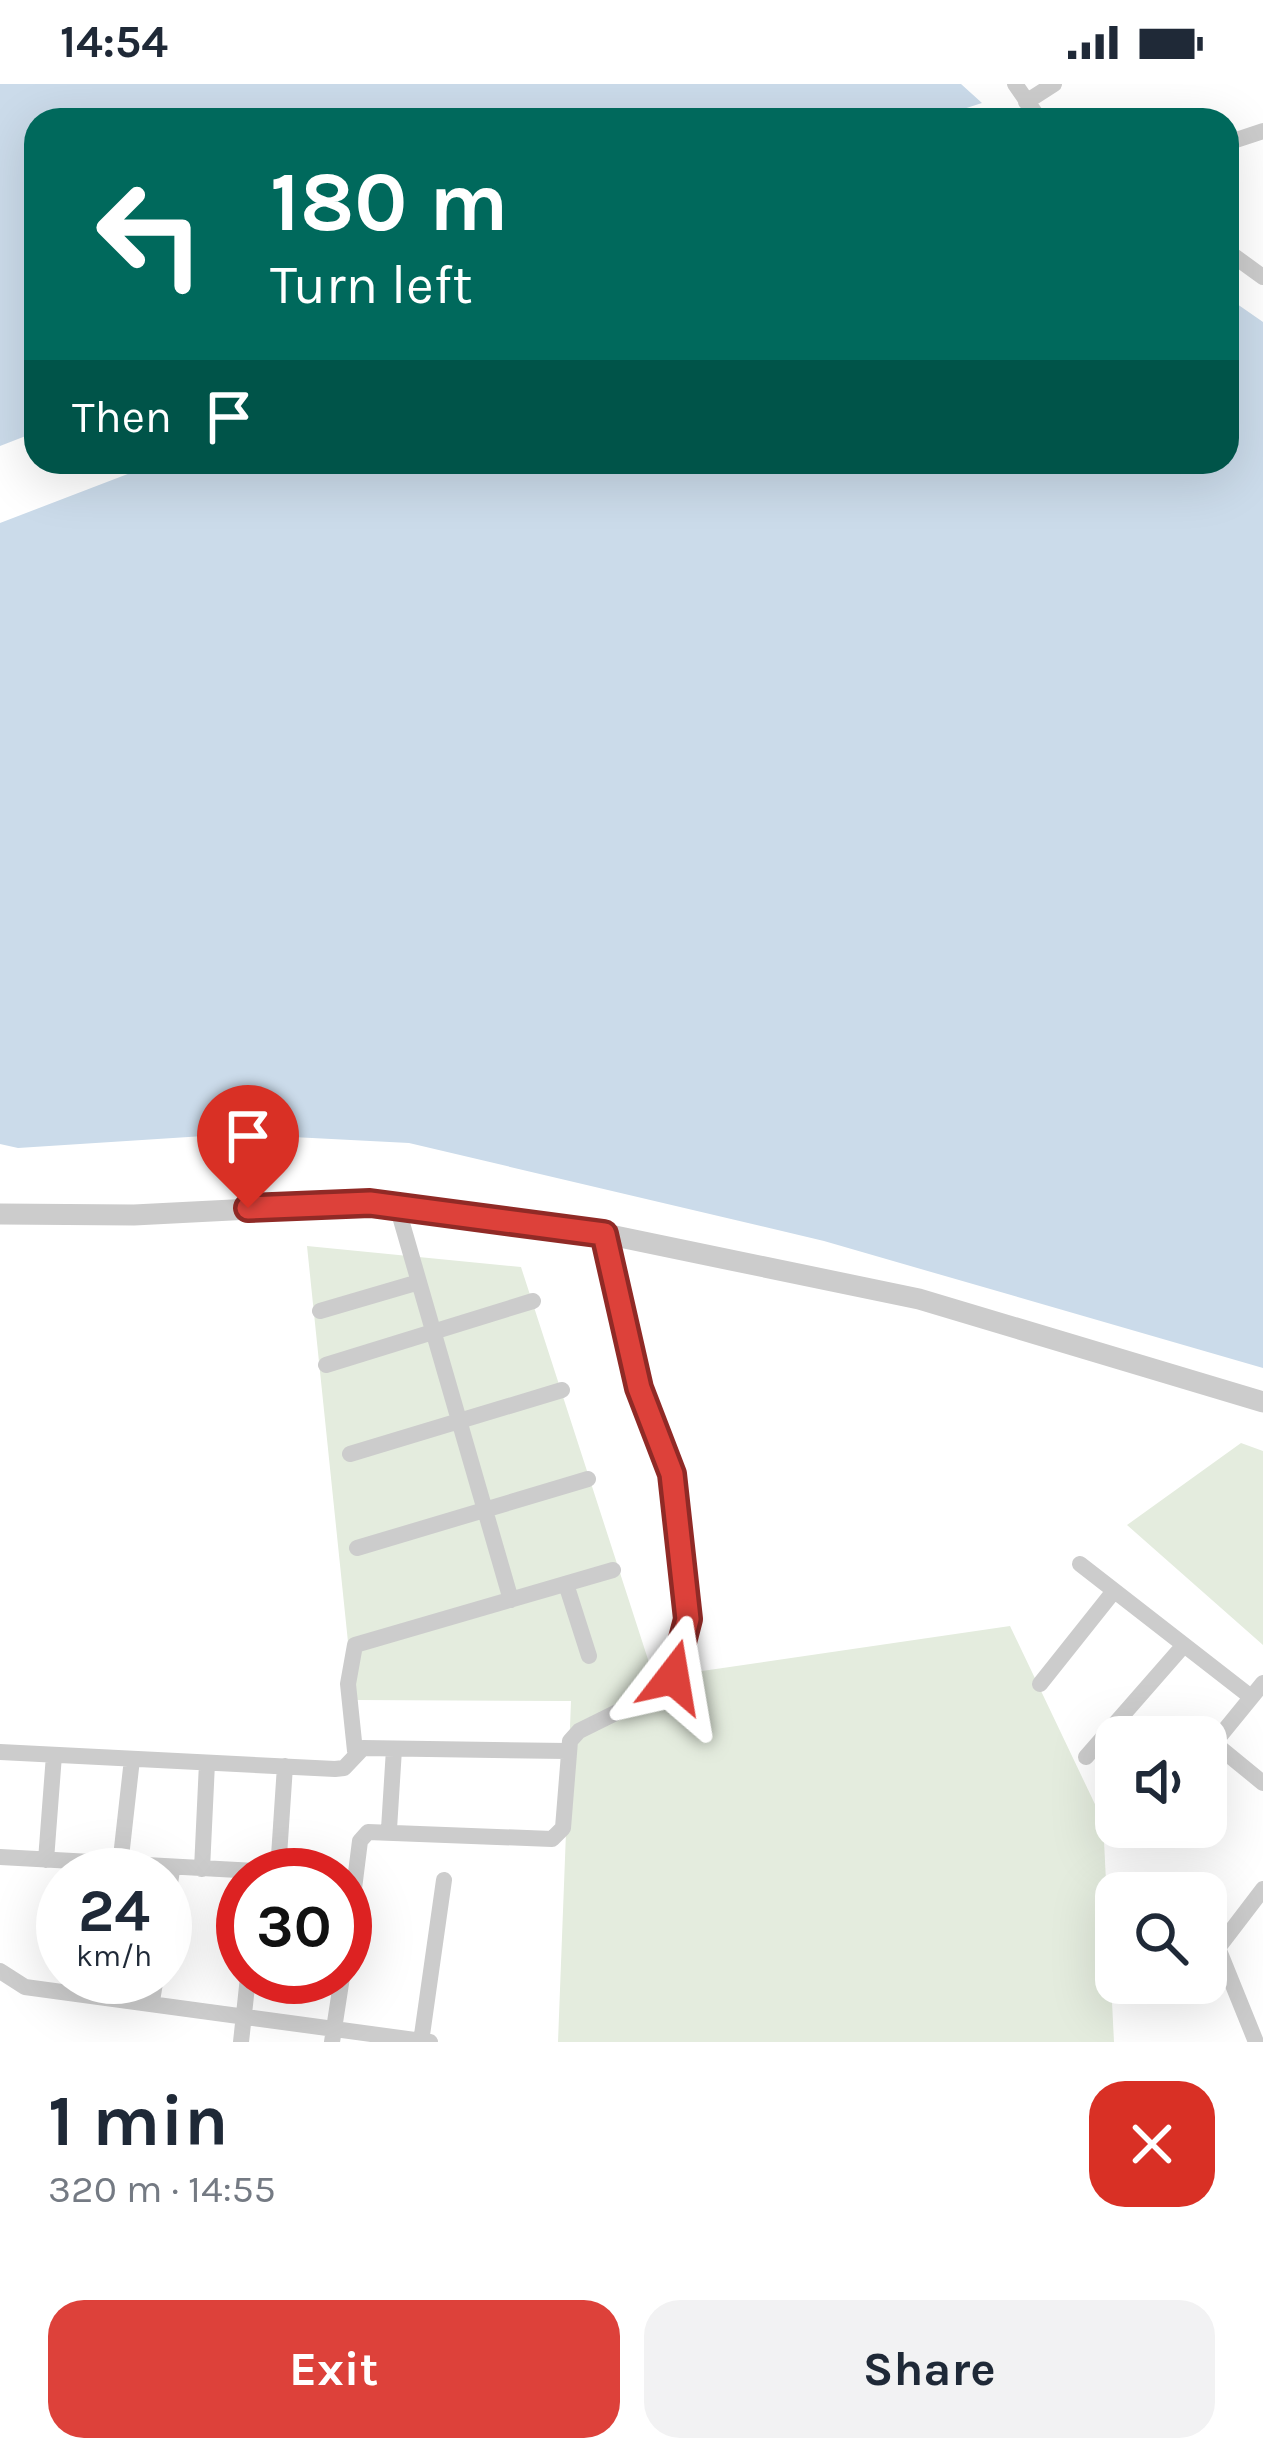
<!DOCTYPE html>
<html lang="en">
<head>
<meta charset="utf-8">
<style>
  :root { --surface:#fff; --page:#f2f2f3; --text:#1f2937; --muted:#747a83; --accent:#dd413a }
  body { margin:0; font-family:Karla,sans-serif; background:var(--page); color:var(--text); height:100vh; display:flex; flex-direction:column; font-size:45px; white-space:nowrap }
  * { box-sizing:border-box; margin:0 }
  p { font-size:39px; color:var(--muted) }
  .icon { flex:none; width:66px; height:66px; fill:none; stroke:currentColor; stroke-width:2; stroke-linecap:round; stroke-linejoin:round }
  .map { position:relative; height:1958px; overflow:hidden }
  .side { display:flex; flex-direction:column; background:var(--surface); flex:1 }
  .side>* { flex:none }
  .banner { position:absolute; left:24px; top:24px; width:1215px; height:366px; border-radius:36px; box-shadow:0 12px 48px #0002; background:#00695c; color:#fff; overflow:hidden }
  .fabs { position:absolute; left:1095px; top:1632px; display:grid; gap:24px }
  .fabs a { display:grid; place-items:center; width:132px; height:132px; border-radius:24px; background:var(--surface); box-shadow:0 12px 48px #0002; font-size:60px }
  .speed { position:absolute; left:36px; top:1764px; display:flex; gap:24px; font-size:60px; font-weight:700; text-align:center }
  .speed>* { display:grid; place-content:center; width:156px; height:156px; border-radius:50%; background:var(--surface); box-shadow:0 12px 48px #0002; line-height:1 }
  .speed small { font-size:30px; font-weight:400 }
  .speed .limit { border:18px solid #d22; background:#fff; color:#111 }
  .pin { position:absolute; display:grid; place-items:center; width:102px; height:102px; color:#fff; margin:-123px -51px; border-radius:50% 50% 50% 0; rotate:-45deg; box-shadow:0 0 12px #0007 }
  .pin .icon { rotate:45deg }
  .me { position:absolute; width:132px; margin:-66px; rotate:14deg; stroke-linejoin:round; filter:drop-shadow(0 0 9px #0008) }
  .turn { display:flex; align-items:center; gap:42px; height:252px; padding:0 48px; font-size:54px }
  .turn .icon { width:156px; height:156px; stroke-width:2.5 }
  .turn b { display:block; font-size:84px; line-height:102px }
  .then { display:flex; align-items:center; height:114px; padding:0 48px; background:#0003; gap:24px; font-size:45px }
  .round { display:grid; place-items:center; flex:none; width:126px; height:126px; border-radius:36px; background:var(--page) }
  .overview { display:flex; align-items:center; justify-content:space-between; height:204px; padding:0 48px }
  h1 { font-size:72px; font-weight:700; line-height:90px }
  .primary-button { display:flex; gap:24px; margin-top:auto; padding:24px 48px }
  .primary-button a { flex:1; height:138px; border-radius:36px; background:var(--accent); color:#fff; font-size:48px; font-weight:700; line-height:138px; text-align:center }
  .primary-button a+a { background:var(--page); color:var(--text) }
  .status { display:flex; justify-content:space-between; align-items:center; height:84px; padding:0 60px; background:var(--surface); direction:ltr }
  .status svg { height:33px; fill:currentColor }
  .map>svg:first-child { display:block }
  .green { fill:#e4ecde }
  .water { fill:#cbdbea }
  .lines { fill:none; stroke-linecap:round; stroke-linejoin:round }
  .minor { stroke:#ccc; stroke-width:16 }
  .tertiary { stroke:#ccc; stroke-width:21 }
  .route-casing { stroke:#902a26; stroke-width:30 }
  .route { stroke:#dd413a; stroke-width:21 }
</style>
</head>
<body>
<div class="status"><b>14:54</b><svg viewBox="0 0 49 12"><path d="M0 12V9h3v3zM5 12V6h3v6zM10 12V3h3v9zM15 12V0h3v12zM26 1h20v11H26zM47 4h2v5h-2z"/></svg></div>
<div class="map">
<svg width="1263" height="1958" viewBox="0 0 1263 1958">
  <rect width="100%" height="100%" fill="#fff"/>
  <!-- green -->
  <path class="green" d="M307,1162L521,1183L654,1594L1010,1542L1103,1737L1114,1958H558L571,1617L354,1616Z
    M1241,1359L1263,1367V1561L1127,1441Z"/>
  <!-- water -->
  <path class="water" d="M0,0H961L982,19L929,36H36V348L0,362Z
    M1227,213L1263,238V1284L824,1157L409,1059L235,1050L18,1064L0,1060V439L159,378H1227Z"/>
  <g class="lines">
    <!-- minor -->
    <path class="minor" d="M1015,0L1040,36
      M1026,18L1054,0
      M1227,59L1263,47
      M1227,167L1263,193
      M397,1122L511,1516
      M320,1227L419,1198
      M326,1281L533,1217
      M350,1370L562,1306
      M357,1464L588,1395
      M1080,1480L1251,1613
      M566,1500L589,1572
      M1040,1600L1114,1507
      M1214,1659L1263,1699
      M355,1667L348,1600L355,1561L613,1486
      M0,1668L335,1685L344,1684L363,1664L567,1667
      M1206,1669L1263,1599
      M1086,1673L1184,1561
      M389,1745L394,1665
      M0,1773L328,1791
      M46,1776L54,1671
      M120,1782L132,1675
      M202,1785L207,1679
      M278,1787L285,1682
      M165,1833L172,1786
      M345,1876L360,1757L368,1748L552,1755L563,1744L570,1657L579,1647L666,1604L688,1535L672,1390L639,1304L604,1150
      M0,1887L25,1903L430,1958
      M152,1917L156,1893
      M241,1958L248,1893
      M332,1958L342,1893
      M421,1958L444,1796
      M1256,1958L1218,1864L1263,1805"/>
    <!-- tertiary -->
    <path class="tertiary" d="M0,1130L134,1131L371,1119L586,1146L919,1215L1263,1318"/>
  </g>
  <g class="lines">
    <defs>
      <path id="route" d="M248,1124L370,1119L604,1150L639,1304L672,1390L688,1535L673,1593"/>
    </defs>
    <!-- route casing -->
    <use href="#route" class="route-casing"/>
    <!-- route -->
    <use href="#route" class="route"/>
  </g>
</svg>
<div class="fabs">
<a><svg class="icon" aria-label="sound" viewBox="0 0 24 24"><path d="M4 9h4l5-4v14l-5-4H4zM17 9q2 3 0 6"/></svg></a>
<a><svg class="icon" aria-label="search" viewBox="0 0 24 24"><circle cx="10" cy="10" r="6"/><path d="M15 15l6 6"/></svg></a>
</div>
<div class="speed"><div>24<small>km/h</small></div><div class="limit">30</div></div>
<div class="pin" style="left:248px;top:1124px;background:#d93025"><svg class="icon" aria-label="arrive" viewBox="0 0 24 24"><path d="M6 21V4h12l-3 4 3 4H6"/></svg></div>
<svg class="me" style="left:673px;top:1593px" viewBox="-20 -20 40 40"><path d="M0-17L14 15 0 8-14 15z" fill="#dd413a" stroke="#fff" stroke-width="4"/></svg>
<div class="banner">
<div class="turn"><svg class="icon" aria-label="left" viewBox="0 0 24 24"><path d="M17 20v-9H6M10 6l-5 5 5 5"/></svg><div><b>180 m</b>Turn left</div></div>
<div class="then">Then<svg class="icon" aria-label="arrive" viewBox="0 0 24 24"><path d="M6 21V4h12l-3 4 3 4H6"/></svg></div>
</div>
</div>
<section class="side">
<div class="overview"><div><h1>1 min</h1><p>320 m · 14:55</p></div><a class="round" style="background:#d93025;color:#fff"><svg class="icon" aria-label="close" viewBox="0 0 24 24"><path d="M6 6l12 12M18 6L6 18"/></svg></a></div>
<div class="primary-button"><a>Exit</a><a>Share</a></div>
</section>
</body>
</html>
